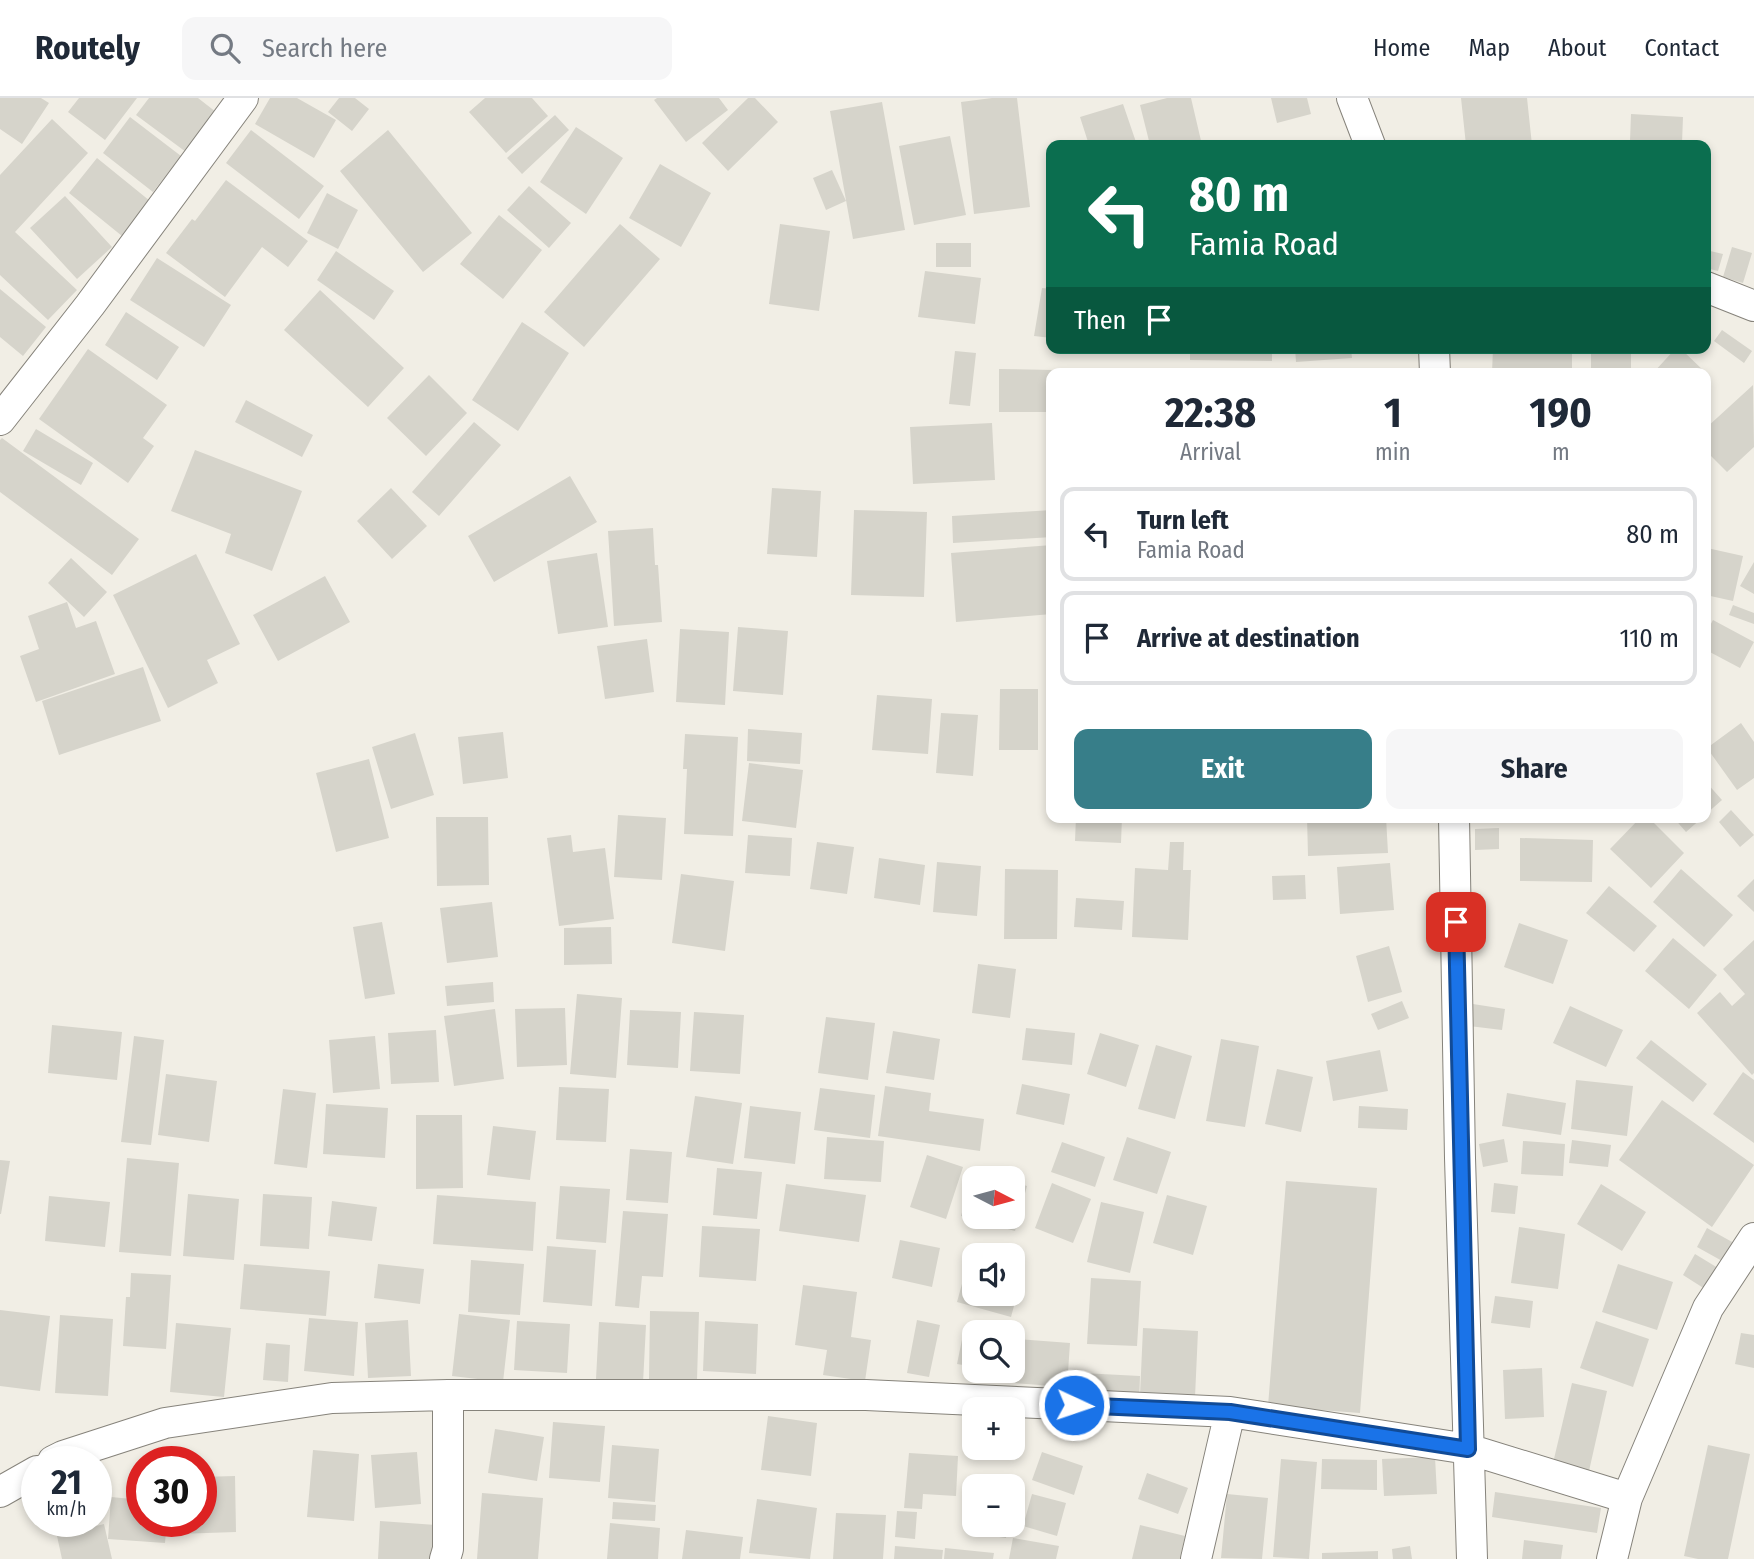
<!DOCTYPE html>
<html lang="en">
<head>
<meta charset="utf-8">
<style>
  :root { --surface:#fff; --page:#f6f6f7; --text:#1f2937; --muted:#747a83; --line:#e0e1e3; --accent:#377e89 }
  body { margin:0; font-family:"Fira Sans Condensed",sans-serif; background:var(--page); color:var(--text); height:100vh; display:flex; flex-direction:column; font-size:26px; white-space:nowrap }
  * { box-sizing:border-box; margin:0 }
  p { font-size:23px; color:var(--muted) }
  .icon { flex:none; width:38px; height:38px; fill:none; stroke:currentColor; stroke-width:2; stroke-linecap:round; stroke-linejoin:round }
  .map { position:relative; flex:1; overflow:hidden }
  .sheet { position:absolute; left:1046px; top:270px; width:665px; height:455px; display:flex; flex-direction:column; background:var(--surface); border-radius:14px; box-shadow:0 4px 10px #0003 }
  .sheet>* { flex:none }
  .guide { position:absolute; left:1046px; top:42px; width:665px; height:214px; border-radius:14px; box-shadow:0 4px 10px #0003; background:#0b6e4f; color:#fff; overflow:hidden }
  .needle { width:46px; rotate:96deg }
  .buttons { position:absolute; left:962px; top:1068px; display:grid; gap:14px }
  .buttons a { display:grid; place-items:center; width:63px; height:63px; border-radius:14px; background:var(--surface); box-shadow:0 4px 10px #0003; font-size:35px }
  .speed { position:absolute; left:21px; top:1348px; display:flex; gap:14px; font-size:35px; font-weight:700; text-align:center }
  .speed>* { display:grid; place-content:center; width:91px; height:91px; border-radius:50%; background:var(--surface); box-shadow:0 4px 10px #0003; line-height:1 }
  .speed small { font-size:18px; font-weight:400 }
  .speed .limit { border:10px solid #d22; background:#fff; color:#111 }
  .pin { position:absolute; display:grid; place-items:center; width:60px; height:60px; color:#fff; margin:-30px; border-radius:14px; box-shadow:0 4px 10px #0006 }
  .me { position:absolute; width:77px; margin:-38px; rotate:93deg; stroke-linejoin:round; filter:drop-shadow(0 0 5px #0008) }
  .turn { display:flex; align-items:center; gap:24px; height:147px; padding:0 28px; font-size:32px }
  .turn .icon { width:91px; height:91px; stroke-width:2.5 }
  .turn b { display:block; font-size:49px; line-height:60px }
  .then { display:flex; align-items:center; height:66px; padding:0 28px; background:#0003; gap:14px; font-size:26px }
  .eta { display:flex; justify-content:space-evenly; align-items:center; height:119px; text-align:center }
  .eta b { font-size:42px; font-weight:700; line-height:49px }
  .cta { display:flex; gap:14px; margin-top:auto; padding:14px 28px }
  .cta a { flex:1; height:80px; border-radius:14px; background:var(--accent); color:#fff; font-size:28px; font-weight:700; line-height:80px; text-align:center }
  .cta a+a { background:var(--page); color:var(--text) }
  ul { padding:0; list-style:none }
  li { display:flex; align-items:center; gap:21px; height:94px; margin:0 14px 10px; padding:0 14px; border:4px solid var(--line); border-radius:14px }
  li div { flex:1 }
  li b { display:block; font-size:26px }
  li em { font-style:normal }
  header { display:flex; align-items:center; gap:42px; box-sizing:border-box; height:98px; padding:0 35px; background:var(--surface); border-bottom:2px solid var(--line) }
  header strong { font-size:33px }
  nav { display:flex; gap:38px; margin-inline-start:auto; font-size:24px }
  .search { width:490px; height:63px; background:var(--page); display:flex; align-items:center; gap:18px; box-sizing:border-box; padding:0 24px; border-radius:14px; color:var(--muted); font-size:26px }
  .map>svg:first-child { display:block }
  .building { fill:#d6d4cb }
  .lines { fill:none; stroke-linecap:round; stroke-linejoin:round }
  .minor-casing { stroke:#86837b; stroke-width:32 }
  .minor { stroke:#fff; stroke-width:30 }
  .route-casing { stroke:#114b97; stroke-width:18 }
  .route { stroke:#1a73e8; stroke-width:12 }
</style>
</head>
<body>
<header>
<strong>Routely</strong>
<div class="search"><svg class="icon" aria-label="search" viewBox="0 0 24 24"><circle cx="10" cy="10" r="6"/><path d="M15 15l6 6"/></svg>Search here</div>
<nav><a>Home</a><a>Map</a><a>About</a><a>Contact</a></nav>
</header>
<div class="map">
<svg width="1754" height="1461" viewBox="0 0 1754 1461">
  <rect width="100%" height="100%" fill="#f1eee5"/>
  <!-- building -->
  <path class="building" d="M0,0H41L49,5L22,46L0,31Z
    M79,0H137L105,42L68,14Z
    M149,0H198L216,14L186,54L136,17Z
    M270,0H297L336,22L314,60L255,26Z
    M339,0H355L369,11L352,33L328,14Z
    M485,0H532L548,18L506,55L469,14Z
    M657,0H719L728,12L686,44L654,2Z
    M748,0H755L778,24L728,73L702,45Z
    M992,0H1017L1030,109L974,116L961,4Z
    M1167,0H1191L1202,47H1150L1140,7Z
    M1271,0H1307L1311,16L1277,25Z
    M1461,0H1527L1532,47H1466Z
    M882,4L905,132L853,141L830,13Z
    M1123,6L1137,47H1089L1080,19Z
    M1631,16L1683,19L1682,45L1630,43Z
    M555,17L569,32L522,76L507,60Z
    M130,19L181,58L153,94L103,55Z
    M52,21L88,55L15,134L77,192L48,222L0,177V77Z
    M576,29L623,60L586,116L540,84Z
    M251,32L324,88L299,121L226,65Z
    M388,32L472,135L423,174L340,73Z
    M950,38L966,117L914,127L899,48Z
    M97,60L150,103L122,138L69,95Z
    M660,66L711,95L681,149L629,120Z
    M832,72L846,103L826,112L813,80Z
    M226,82L308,143L288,169L262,149L225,199L166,155L192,121L195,123Z
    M529,88L571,125L549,150L507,112Z
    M327,95L358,112L338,151L307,135Z
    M65,98L112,149L77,181L30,130Z
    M499,117L542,152L503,201L460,166Z
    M620,126L660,161L584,249L544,214Z
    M780,126L830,133L819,213L769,206Z
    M936,145H971V169H936Z
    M1732,149L1752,155L1743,185L1723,179Z
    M1706,152L1723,156L1718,173L1706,170Z
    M336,153L394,193L374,222L317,182Z
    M157,160L231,207L204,249L130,202Z
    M925,173L981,180L975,226L918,219Z
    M1042,190L1052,191V240L1034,238Z
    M0,191L46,229L23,258L0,239Z
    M320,192L404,270L368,309L284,232Z
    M126,214L179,249L157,282L105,247Z
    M522,224L569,255L518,333L472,302Z
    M1722,232L1752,253L1744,265L1714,243Z
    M1190,250H1272V263L1190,262Z
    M1295,250H1351L1352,260L1296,264Z
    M1493,250H1572V275H1492Z
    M1591,250H1631V275H1591Z
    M1676,250H1680L1706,275H1653Z
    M88,251L167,307L143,340L154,348L128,385L39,321Z
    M955,253L976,255L970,308L949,306Z
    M999,271L1054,272V275H1052V314H999Z
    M429,277L467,315L426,358L387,320Z
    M1753,287L1754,349L1727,374L1706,353V330Z
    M246,302L313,337L302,359L235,324Z
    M474,324L501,347L439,418L412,394Z
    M992,325L995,382L913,386L910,329Z
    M36,331L93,365L81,387L23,353Z
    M2,340L139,441L112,477L0,394V342Z
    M195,352L302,393L272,473L225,455L231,436L171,413Z
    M570,378L597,424L494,484L468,438Z
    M391,390L427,428L392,461L357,423Z
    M772,390L821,393L817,459L767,456Z
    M854,412L927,414L924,499L851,497Z
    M1052,412V439L953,445L952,418Z
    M653,430L655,467H658L662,524L614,528L608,433Z
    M1052,447V516L956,524L951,455Z
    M1707,450L1743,458L1733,503L1706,497Z
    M597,455L608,529L558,536L547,463Z
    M196,456L240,546L207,562L218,585L168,610L113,497Z
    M71,460L107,494L84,519L48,485Z
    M1754,464V496L1740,488Z
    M325,478L350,524L278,563L253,517Z
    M67,504L76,530L96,523L115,576L36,604L20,558L39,551L28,518Z
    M1733,507L1754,515V526L1729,517Z
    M1713,522L1754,544L1740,570L1706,552V535Z
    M738,529L788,533L783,597L733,593Z
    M680,531L729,534L725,607L676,604Z
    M647,541L654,594L605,601L597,548Z
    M143,569L161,623L59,657L42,603Z
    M1000,591H1038V652H999Z
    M877,597L932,601L928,656L872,652Z
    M941,615L978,617L973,678L936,675Z
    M1741,625L1754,644V680L1737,692L1707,650Z
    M748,631L802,635L800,666L747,663Z
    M503,634L508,680L463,686L458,639Z
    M415,635L434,697L391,711L372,649Z
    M685,636L738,639L733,738L684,736L687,671H683Z
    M369,661L389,740L336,754L316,675Z
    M749,665L803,672L796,730L742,723Z
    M1706,684L1722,702L1706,716Z
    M1731,712L1754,737L1740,749L1719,724Z
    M618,717L666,720L662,782L614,779Z
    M436,719H488L489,787L437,788Z
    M1076,719H1122L1121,745L1075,743Z
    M1307,719H1386L1388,755L1308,758Z
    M1641,719H1648L1684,755L1651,790L1610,751Z
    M1673,719H1703L1686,734Z
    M1499,730V751L1475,752V731Z
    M571,737L573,754L605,750L614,821L559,828L547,740Z
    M748,737L792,740L790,778L745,775Z
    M1520,740L1593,742L1592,784L1520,783Z
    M817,744L854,749L847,796L810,791Z
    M1170,744H1184L1183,772H1191L1188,842L1132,839L1135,770L1168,772Z
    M879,760L925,767L920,807L874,800Z
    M937,764L981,768L977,818L933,814Z
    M1390,765L1394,812L1340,816L1337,769Z
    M1005,771L1058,772L1057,841H1004Z
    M1681,771L1733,817L1704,849L1653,804Z
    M681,776L734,783L725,853L672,845Z
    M1305,777L1306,801L1273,802L1272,778Z
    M1754,781V814L1737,798Z
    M1609,788L1657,828L1634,854L1586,815Z
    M1076,800L1124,803L1122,832L1074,829Z
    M492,804L498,859L447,865L440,810Z
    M382,824L395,896L365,901L353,829Z
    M1519,825L1568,842L1553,886L1504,869Z
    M611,829L612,866L564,867V830Z
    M1673,840L1717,877L1689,911L1645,873Z
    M1754,842V975L1752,977L1697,915L1720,894L1732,908L1745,896L1723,871Z
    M1389,848L1402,894L1368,904L1356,858Z
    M978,866L1016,871L1010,920L972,915Z
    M493,884L494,904L447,908L445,888Z
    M577,896L622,900L616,980L570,976Z
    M1402,903L1409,920L1378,932L1371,916Z
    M1473,906L1505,911L1502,932L1469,928Z
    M1570,908L1623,932L1606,969L1553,945Z
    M565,910L567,967L517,969L515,911Z
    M495,911L504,981L454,988L444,918Z
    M630,912L681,914L678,970L627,967Z
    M694,914L744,917L740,976L690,973Z
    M826,919L875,925L868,982L818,975Z
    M52,927L122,934L117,982L48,975Z
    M1026,930L1075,935L1072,967L1022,962Z
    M436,932L439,984L391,986L388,935Z
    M893,933L940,941L934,982L886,975Z
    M1100,935L1139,947L1126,989L1087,976Z
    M134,938L164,942L151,1047L121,1044Z
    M375,938L380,991L333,995L329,942Z
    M1221,941L1259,948L1245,1029L1206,1023Z
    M1651,942L1707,986L1693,1004L1636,960Z
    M1156,947L1192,958L1175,1021L1138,1011Z
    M1380,952L1388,993L1333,1003L1326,963Z
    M1277,971L1313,979L1301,1034L1265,1026Z
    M1743,974L1754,982V1045L1713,1016Z
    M166,976L217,983L209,1044L158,1037Z
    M1576,982L1633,988L1627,1038L1571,1031Z
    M1022,986L1070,996L1064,1027L1016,1016Z
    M885,988L931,995L929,1013L984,1021L980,1053L878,1038Z
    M559,989L609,991L606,1044L556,1042Z
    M820,990L875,997L870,1040L814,1032Z
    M283,991L316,995L307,1070L274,1066Z
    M1507,995L1566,1005L1561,1037L1502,1028Z
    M695,998L742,1005L733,1066L686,1059Z
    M1662,1002L1754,1067L1712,1129L1619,1062Z
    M326,1006L388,1010L385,1060L323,1056Z
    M750,1008L801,1014L795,1066L744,1060Z
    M1359,1008L1408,1011L1407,1032L1358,1030Z
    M416,1017H462L463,1090L416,1091Z
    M493,1028L536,1033L530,1082L487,1077Z
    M827,1039L884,1043L881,1084L824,1081Z
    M1127,1039L1171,1054L1157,1096L1113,1082Z
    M1504,1041L1508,1064L1483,1069L1479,1046Z
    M1572,1042L1611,1047L1608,1069L1569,1065Z
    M1523,1043L1565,1046L1563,1078L1521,1076Z
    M1062,1044L1105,1059L1095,1089L1051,1074Z
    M630,1051L672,1054L668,1105L626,1102Z
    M927,1057L963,1069L946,1121L910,1109Z
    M127,1060L179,1065L171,1158L119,1154Z
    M0,1062L10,1063L1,1116H0Z
    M717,1070L762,1074L757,1121L713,1117Z
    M973,1074L993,1079L975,1080V1118H1013V1084L1027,1088L1015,1133L961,1118Z
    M1286,1083L1377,1090L1360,1315L1268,1308Z
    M1052,1085L1091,1101L1073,1145L1035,1130Z
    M1494,1085L1518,1088L1515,1116L1491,1114Z
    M786,1086L866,1097L859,1144L779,1133Z
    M1601,1086L1646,1114L1622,1153L1577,1126Z
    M560,1088L610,1091L606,1145L556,1141Z
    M188,1096L239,1101L234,1162L183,1158Z
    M263,1096L312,1099L309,1151L260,1148Z
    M437,1097L536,1104L533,1153L433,1146Z
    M1167,1097L1207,1108L1193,1157L1153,1145Z
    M49,1098L110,1104L105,1149L45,1143Z
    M332,1103L377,1109L372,1143L328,1138Z
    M1101,1104L1144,1114L1130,1175L1087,1164Z
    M623,1113L668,1116L663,1179L642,1178L639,1210L615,1208Z
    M702,1128L760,1131L756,1183L699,1179Z
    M1519,1129L1565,1136L1558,1191L1511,1185Z
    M1707,1130L1734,1145L1724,1164L1697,1149Z
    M900,1142L940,1150L932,1189L892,1180Z
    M547,1148L596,1152L592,1208L543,1204Z
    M1695,1156L1718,1170L1705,1191L1683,1177Z
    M471,1162L524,1166L520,1217L468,1214Z
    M968,1164L975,1165V1195H1013V1176L1022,1178L1011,1219L957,1204Z
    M244,1166L330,1173L326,1218L240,1211Z
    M378,1166L424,1171L420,1206L374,1200Z
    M1618,1166L1673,1184L1657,1232L1602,1214Z
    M131,1175L171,1177L166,1251L123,1248L126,1199H130Z
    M1091,1180L1141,1183L1137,1248L1087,1246Z
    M803,1187L857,1194L851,1239L871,1242L865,1283L823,1277L827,1252L795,1247Z
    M1495,1198L1533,1203L1530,1230L1491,1225Z
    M0,1212L50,1218L40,1293L0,1288Z
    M650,1213L699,1214L697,1282L649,1281Z
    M459,1216L510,1222L503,1284L452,1278Z
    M60,1217L113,1221L108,1298L55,1295Z
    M309,1220L358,1224L354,1278L304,1273Z
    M408,1222L411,1278L368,1280L365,1225Z
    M917,1222L940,1227L929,1279L907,1275Z
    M517,1223L570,1226L567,1275L514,1272Z
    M705,1223L758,1226L756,1276L703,1273Z
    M1596,1223L1649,1241L1633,1289L1580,1270Z
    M599,1224L646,1227L643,1285L596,1281Z
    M176,1225L231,1230L224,1299L170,1294Z
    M965,1227L993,1233L975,1234V1269L957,1266Z
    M1143,1230L1198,1233L1195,1299L1140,1297Z
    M1741,1235L1754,1237V1270L1735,1266Z
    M1017,1241L1070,1245L1067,1289L1013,1285Z
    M266,1245L290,1247L288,1284L263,1282Z
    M1542,1270L1544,1319L1505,1321L1503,1272Z
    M1082,1275L1140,1278L1139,1305L1081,1302Z
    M1572,1285L1607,1293L1589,1373L1553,1365Z
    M768,1318L817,1325L811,1378L761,1372Z
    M553,1324L605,1328L600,1384L549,1380Z
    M495,1331L544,1339L537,1383L488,1375Z
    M612,1347L659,1351L655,1404L608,1400Z
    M1708,1347L1750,1356L1728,1461H1698L1684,1458Z
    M313,1352L359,1356L354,1423L307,1419Z
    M417,1354L421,1406L375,1410L371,1357Z
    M1042,1354L1083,1368L1074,1397L1032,1382Z
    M909,1355L958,1358L956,1398L923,1396L922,1411L904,1410Z
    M1435,1359L1437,1396L1384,1398L1382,1361Z
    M1281,1361L1317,1364L1309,1461L1273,1459Z
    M1322,1361L1377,1362V1392L1321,1391Z
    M1147,1375L1188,1390L1178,1416L1138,1401Z
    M235,1378L236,1434L177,1436V1423H201V1379Z
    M980,1380L1017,1386L1016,1388H979Z
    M1495,1394L1601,1410L1597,1435L1492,1419Z
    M482,1395L543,1400L538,1461H477Z
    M1032,1396L1066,1405L1057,1438L1023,1428Z
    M1227,1396L1268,1400L1262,1461L1221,1460Z
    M111,1399L142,1402V1423H167L165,1445L108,1441Z
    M757,1401L817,1410L810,1461L749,1455Z
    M613,1404L656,1407L655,1423L612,1421Z
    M897,1413L917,1414L915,1441L895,1439Z
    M836,1415L886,1417L883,1461H833Z
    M380,1423L436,1427L433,1461H378Z
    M610,1425L660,1430L658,1461H607Z
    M104,1426L112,1461H62L57,1438Z
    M973,1426H1008L1006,1440L972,1435Z
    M1140,1427L1185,1438L1180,1461H1132Z
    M686,1432L743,1439L740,1461H682Z
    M1013,1440L1059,1448L1056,1461H1009Z
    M1524,1442L1563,1447L1561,1461H1522Z
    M895,1448L943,1452L942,1461H894Z
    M1410,1448L1412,1461H1393L1392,1451Z
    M945,1450L994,1455L993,1461H944Z
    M1378,1453V1461H1322V1455Z"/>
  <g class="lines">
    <defs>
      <path id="minor" d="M1352,0L1370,47
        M1706,189L1754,208
        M1434,250L1435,275
        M0,322L90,207L243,0
        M1454,719L1460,1060L1472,1461
        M53,1363L63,1358L165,1325L332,1300L448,1297H866L1230,1314L1468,1351L1627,1400
        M0,1394L37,1373
        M445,1461L448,1451V1297
        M1196,1461L1230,1314
        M1612,1461L1627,1400L1708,1210L1754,1140"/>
    </defs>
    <!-- minor casing -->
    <use href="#minor" class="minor-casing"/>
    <!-- minor -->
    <use href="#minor" class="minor"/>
  </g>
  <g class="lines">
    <defs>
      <path id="route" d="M1074,1307L1230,1314L1468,1351L1456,824"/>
    </defs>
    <!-- route casing -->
    <use href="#route" class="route-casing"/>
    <!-- route -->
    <use href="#route" class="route"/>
  </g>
</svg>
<div class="buttons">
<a><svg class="needle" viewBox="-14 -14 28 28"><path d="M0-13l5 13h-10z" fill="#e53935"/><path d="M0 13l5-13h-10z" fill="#747a83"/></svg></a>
<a><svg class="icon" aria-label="sound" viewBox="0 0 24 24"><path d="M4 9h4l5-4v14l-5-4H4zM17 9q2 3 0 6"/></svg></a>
<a><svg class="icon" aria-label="search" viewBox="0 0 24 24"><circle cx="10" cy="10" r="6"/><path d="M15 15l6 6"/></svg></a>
<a>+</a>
<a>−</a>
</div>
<div class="speed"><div>21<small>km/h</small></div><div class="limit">30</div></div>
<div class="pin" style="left:1456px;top:824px;background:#d93025"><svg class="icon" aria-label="arrive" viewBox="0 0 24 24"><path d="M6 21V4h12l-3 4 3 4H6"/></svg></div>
<svg class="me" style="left:1074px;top:1307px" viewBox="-20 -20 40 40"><circle r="17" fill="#1a73e8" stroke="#fff" stroke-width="3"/><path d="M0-11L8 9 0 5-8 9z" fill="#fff"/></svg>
<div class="guide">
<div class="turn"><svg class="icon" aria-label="left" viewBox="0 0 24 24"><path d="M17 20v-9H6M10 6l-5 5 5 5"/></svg><div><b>80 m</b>Famia Road</div></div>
<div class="then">Then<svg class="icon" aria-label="arrive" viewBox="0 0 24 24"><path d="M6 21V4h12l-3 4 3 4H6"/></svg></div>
</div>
<section class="sheet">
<div class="eta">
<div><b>22:38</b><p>Arrival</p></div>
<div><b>1</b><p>min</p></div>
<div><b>190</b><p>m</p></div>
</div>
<ul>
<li><svg class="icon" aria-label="left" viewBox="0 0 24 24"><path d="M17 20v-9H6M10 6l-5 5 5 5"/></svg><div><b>Turn left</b><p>Famia Road</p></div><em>80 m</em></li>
<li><svg class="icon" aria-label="arrive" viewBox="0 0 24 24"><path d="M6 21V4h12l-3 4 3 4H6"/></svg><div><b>Arrive at destination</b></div><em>110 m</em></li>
</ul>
<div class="cta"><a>Exit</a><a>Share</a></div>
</section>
</div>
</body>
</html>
